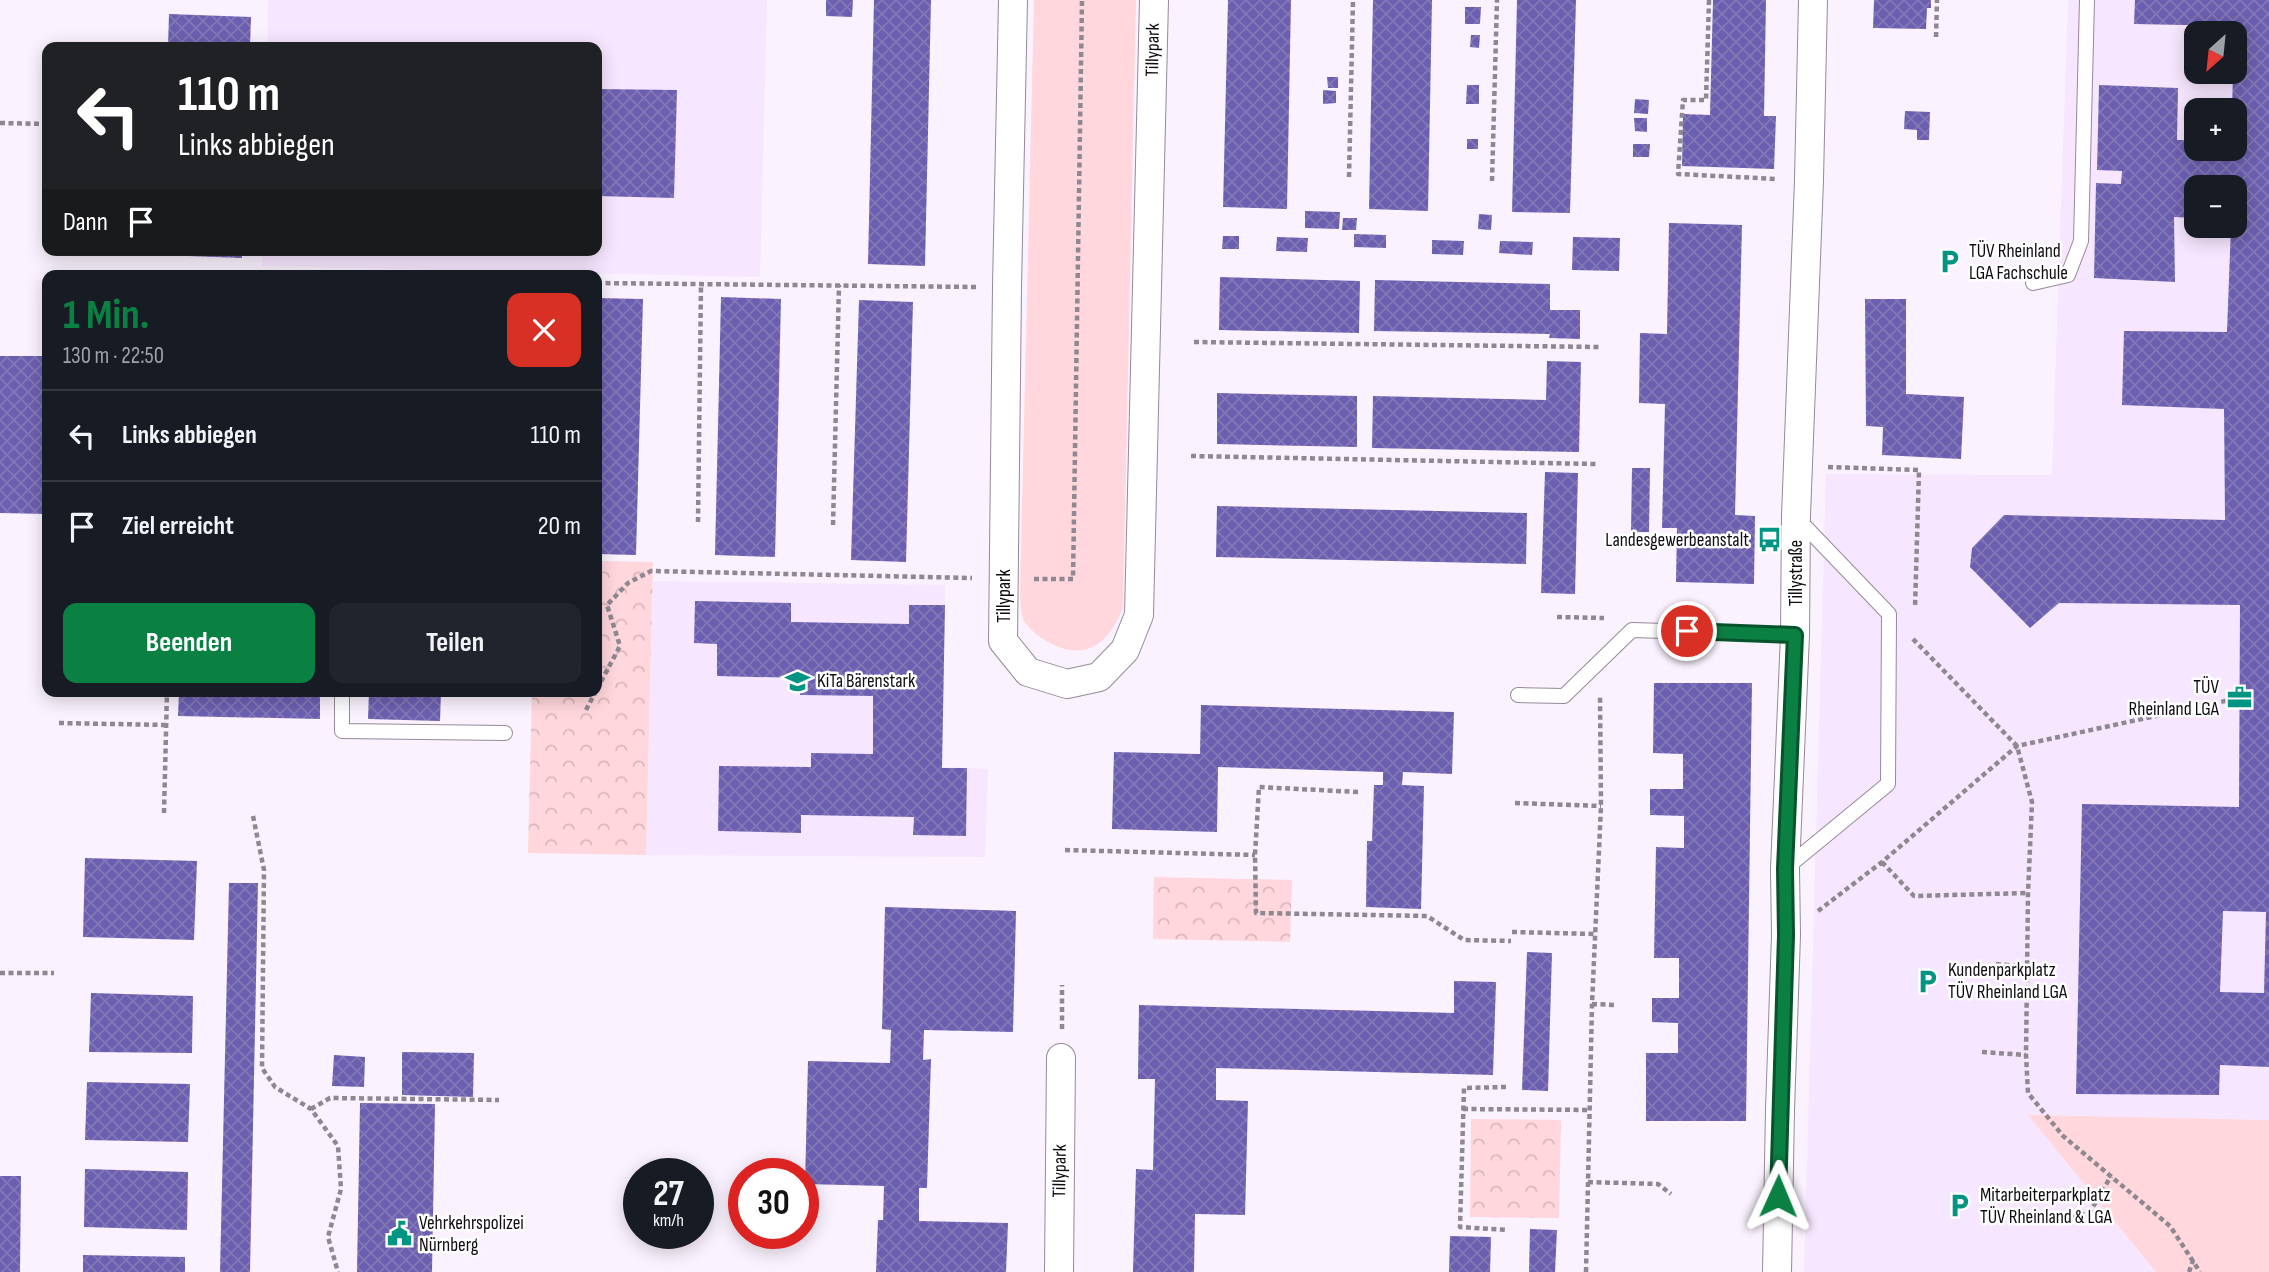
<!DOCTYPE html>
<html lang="de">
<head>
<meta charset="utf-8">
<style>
  :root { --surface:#171b24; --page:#20242c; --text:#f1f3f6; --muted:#9ea1a6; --line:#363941; --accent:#0b8043 }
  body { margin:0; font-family:"Sofia Sans Condensed",sans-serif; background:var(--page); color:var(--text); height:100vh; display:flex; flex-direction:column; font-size:26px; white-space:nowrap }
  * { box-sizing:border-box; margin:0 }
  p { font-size:23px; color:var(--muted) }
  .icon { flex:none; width:38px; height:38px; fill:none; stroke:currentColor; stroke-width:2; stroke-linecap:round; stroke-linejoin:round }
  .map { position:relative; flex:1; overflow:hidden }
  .sheet { position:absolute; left:42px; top:270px; width:560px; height:427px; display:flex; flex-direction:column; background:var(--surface); border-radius:14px; box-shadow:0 4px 18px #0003 }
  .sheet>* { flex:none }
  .banner { position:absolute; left:42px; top:42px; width:560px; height:214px; border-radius:14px; box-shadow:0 4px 18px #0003; background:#202124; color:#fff; overflow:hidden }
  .needle { width:46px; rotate:207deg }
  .tools { position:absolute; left:2184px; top:21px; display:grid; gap:14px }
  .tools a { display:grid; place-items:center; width:63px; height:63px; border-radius:14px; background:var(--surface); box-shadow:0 4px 18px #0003; font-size:35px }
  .speed { position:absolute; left:623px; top:1158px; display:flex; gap:14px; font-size:35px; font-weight:700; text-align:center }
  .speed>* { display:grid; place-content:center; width:91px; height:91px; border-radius:50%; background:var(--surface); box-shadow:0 4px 18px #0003; line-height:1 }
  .speed small { font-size:18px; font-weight:400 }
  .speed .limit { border:10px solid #d22; background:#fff; color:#111 }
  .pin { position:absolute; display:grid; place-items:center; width:60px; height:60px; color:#fff; margin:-30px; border:4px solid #fff; border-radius:50%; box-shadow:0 2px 7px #0007 }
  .me { position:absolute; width:77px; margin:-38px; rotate:1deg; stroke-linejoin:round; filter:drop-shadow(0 0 5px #0008) }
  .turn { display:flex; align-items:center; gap:24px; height:147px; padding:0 21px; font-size:32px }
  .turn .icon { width:91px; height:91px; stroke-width:2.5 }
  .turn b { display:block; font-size:49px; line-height:60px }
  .then { display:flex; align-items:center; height:66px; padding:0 21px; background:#0003; gap:14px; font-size:26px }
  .round { display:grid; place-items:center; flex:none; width:74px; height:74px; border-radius:14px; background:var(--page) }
  .headline { display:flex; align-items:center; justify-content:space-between; height:119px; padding:0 21px }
  h1 { font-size:42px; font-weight:700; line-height:52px; color:var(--accent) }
  .action { display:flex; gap:14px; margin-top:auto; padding:14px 21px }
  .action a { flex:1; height:80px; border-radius:14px; background:var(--accent); color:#fff; font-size:28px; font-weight:700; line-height:80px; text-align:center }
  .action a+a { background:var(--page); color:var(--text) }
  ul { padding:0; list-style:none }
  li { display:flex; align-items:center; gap:21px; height:91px; padding:0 21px; border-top:2px solid var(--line) }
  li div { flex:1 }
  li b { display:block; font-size:26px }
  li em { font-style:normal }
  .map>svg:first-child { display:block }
  .built { fill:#f7e6ff; fill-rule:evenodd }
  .grass { fill:#ffd7dc }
  .forest { fill:url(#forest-crowns) }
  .building { fill:url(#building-cross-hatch); fill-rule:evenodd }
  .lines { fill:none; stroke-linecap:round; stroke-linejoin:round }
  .service-casing { stroke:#95899a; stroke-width:16 }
  .minor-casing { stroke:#95899a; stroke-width:30 }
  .path { stroke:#8e8891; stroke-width:4.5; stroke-dasharray:5 3.5; stroke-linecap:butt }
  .service { stroke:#fff; stroke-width:14 }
  .minor { stroke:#fff; stroke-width:28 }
  .route-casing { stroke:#07532c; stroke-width:18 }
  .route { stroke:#0b8043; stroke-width:12 }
  .labels { text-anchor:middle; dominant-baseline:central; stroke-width:5; stroke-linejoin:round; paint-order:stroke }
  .street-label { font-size:19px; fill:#0f0b11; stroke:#fff }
  .poi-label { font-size:19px; fill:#0f0b11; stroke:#fff; text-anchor:start }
</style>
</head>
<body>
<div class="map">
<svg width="2269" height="1272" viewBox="0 0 2269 1272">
  <defs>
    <pattern id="forest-crowns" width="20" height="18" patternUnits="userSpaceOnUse" patternTransform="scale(1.75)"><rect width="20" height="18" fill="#ffd7dc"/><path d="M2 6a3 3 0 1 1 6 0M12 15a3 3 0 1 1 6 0" fill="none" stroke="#d9b7bc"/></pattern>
    <pattern id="building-cross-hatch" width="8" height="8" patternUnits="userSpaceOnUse" patternTransform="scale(1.75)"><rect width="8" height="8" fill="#6c5fb2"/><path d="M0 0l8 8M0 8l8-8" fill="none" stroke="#8279b4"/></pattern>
  </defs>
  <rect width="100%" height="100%" fill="#faf2fe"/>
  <!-- built -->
  <path class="built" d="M268,0H767L760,277L262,266V250H597V47H267Z
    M2068,0H2269V1120L2029,1116L2156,1272H1804L1826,474L2052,475ZM2196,33H2235V72H2196ZM2196,110H2235V149H2196ZM2196,187H2235V226H2196Z
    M653,581L945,585L942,767L988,769L985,857L646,855Z"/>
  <!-- grass -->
  <path class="grass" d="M1034,0H1136L1123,608C1109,643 1086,663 1048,642C1039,637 1030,630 1024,621C1020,613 1021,602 1020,594Z
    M2028,1115L2269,1120V1272H2156Z"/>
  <!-- forest -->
  <path class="forest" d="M597,561L653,562L646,855L528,853L532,691H597Z
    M1154,877L1292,880L1290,942L1153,939Z
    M1471,1119L1561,1120L1559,1218L1470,1217Z"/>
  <!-- building -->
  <path class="building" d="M826,0H853L852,17L826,16Z
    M874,0H931L925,266L868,264Z
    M1228,0H1291L1287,209L1223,207Z
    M1373,0H1432L1428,211L1369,209Z
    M1517,0H1576L1570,213L1512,212Z
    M1713,0H1766L1764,116H1776L1774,169L1682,166L1683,114L1710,115Z
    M1874,0H1931V8H1927L1926,29L1873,28Z
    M2135,0H2269V1067L2220,1065L2219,1095L2076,1094L2082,804L2239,807L2240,605L2059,603L2030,628L1970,567L1972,548L2004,515L2225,520L2224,409L2122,405L2124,331L2227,332L2231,226H2235V187H2196V218L2174,217L2175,282L2094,278L2096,183L2121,184L2122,171L2097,170L2099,85L2178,88L2177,140H2196V149H2235V110H2232L2233,72H2235L2234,26L2134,24ZM2223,911L2266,912L2264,993L2220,992Z
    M1465,7H1481L1480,24H1465Z
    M169,14L251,17L250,47H168Z
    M1471,35H1480L1479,48L1470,47Z
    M289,43L334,44V47H289Z
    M1327,77H1338V88H1328Z
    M1467,85H1479V104H1466Z
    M597,89L677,90L674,198L597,196Z
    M1323,90L1336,91V103L1323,104Z
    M1635,99L1649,100L1648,114L1634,113Z
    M1905,111L1930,112L1929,140H1917V130L1904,129Z
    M1634,118H1647V132L1635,131Z
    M1467,139H1478V149H1467Z
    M1633,144H1650L1649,157H1633Z
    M1305,211L1340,212L1339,229L1305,228Z
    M1479,214L1492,215L1491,230L1478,229Z
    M1343,218H1357L1356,230H1342Z
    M1669,223L1742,225L1735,515L1755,516L1754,584L1676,582L1677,528H1662L1665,404L1639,403L1640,333L1667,334Z
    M1354,234L1386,235V248L1354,247Z
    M1223,236H1239V249H1222Z
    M1277,237L1308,238L1307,252L1276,251Z
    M1573,237L1620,238L1619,271L1572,270Z
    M1432,240L1464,241L1463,255L1432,254Z
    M1500,241L1533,242L1532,255L1499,253Z
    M161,250H242V258L161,255Z
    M1220,277L1360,281L1359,333L1219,330Z
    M1375,280L1550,284V310H1580V339L1549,338L1550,334L1374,331Z
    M721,297L781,299L775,557L715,555Z
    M597,298L643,299L636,555L597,554Z
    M1865,299H1906V394L1964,397L1961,459L1882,455L1883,427L1866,426Z
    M859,300L913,302L906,562L851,560Z
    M0,356H47V514L0,513Z
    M1547,361L1581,362L1579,452L1372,448L1373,396L1546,400Z
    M1217,393L1357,396V447L1217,444Z
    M1632,468H1650L1649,532H1631Z
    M1545,472L1578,473L1575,594L1541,593Z
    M1217,506L1527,513L1526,564L1216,557Z
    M695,601L791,603V622L909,624V605H945L942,768H967L966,836L913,835L914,817L801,815V833L718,831L719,766L811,767V753L873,754V696L800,695V678L717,676V644L694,643Z
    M1654,683H1752L1746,1121H1646V1053H1678V1023L1652,1022V998H1679V958H1654L1656,847L1684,848V816L1650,815V789H1683V754L1653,753Z
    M179,691H320V719L178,716Z
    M369,691H441L440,721L368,719Z
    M1201,705L1454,712L1452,774L1403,772L1402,785L1424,786L1421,909L1366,907L1367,841H1372L1374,785H1383V772L1218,767L1217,832L1112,829L1114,752L1200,754Z
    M85,858L197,861L194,940L83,937Z
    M229,883H258L250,1272H220Z
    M885,907L1016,911L1013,1032L924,1030L923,1060L931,1059L927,1188H919V1221L1008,1223L1006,1272H876L878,1220H883L884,1186L805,1184L808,1061L890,1063L891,1030L882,1029Z
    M1527,952L1552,953L1548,1091L1522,1090Z
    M1454,981L1496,982L1493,1075L1216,1068V1100L1248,1101L1245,1215L1195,1214L1194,1272H1133L1136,1169L1153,1170L1155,1079H1138L1139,1005L1454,1013Z
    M91,993L193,996L192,1053L89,1052Z
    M402,1052L474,1053L473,1097L402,1095Z
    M334,1055L365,1057L364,1087L332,1086Z
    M87,1082L190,1084L188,1142L85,1140Z
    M360,1103L435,1104L432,1272H357Z
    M85,1169L188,1172L187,1230L84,1227Z
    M0,1176H21L20,1272H0Z
    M1530,1229L1557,1230L1555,1272H1529Z
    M1450,1236L1491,1237L1490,1272H1449Z
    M83,1255L185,1257V1272H83Z"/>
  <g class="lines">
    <defs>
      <path id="service" d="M2033,283L2068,275L2081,241L2087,0
        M342,691V731L505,733
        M1518,695L1564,696L1632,630L1795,635
        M1786,868L1888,784L1889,614L1797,518"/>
      <path id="minor" d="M1013,0L1007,287L1003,641L1028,672L1067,684L1099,677L1125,650L1139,615L1154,0
        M1059,1272L1061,1058
        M1777,1272L1780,1110L1786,935L1785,869L1795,635L1796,516L1809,180L1813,0"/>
    </defs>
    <!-- service casing -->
    <use href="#service" class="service-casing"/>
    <!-- minor casing -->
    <use href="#minor" class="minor-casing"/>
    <!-- path -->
    <path class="path" d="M1709,0L1706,100H1683L1678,174L1777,179
      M1936,37L1937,0
      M0,123L47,124
      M1349,177L1353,0
      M1492,181L1497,0
      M597,283L977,287
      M1194,342L1599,347
      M1191,456L1596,464
      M1828,467L1919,470L1915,608
      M698,522L701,284
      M833,525L839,285
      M1034,579H1073L1082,0
      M1557,617L1604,618
      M1913,639L2017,746L2032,802L2028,893L2026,1055L2028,1093L2063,1136L2170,1226L2200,1272
      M597,689L620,646L607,605L628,583L651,571L972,578
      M586,710L596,691
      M59,723L166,725
      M1358,792L1259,787L1255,855L1256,913L1427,916L1464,940L1511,941
      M1515,803L1601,806
      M164,813L167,691
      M253,816L264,870L262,1068L275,1087L311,1109L338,1146L341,1189L328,1237L338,1272
      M1065,850L1255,855
      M1882,862L1914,896L2028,893
      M1818,911L1882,862L2017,746L2239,698
      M1512,932L1595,934
      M1996,964L2028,967
      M0,973H54
      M1592,1004L1616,1005
      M1062,1029V985
      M1982,1052L2026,1055
      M1506,1087L1464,1088L1460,1227L1508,1230
      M311,1109L330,1098L499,1100
      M1463,1109L1590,1110
      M1588,1182L1658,1184L1671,1194
      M2064,1221L2090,1212L2111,1176
      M1586,1272L1592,1004L1601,806L1600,697
      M2189,1272L2193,1260"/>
    <!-- service -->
    <use href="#service" class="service"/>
    <!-- minor -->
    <use href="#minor" class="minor"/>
  </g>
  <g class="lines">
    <defs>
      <path id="route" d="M1687,631L1795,635L1785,869L1786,935L1778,1196"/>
    </defs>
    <!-- route casing -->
    <use href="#route" class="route-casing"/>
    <!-- route -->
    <use href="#route" class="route"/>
  </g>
  <!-- icons -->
  <defs>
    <symbol id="parking-bare" viewBox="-9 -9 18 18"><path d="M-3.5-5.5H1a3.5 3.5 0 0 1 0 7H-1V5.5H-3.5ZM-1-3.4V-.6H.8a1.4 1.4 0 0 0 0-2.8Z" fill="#009482" stroke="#fff" stroke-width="2.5" paint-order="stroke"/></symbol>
    <symbol id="bus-bare" viewBox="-9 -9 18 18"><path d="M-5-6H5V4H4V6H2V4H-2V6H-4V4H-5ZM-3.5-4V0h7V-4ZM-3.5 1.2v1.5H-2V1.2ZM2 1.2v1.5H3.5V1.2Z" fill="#009482" stroke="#fff" stroke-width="2.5" paint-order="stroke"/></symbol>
    <symbol id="school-bare" viewBox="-9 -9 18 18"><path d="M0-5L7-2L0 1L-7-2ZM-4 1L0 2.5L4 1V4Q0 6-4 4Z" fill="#009482" stroke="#fff" stroke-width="2.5" paint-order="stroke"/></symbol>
    <symbol id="office-bare" viewBox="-9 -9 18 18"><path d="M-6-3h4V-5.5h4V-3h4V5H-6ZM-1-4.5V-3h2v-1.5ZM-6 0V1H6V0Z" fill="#009482" stroke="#fff" stroke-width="2.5" paint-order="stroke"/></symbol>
    <symbol id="civic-bare" viewBox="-9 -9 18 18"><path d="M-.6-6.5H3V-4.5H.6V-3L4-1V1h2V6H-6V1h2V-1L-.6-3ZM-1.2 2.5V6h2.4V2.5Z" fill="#009482" stroke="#fff" stroke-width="2.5" paint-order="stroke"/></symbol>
  </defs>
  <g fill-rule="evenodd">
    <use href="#parking-bare" x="1932" y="244" width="35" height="35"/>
    <use href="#bus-bare" x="1752" y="522" width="35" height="35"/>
    <use href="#school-bare" x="780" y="664" width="35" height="35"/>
    <use href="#office-bare" x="2222" y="680" width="35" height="35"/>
    <use href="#parking-bare" x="1910" y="964" width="35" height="35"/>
    <use href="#parking-bare" x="1942" y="1188" width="35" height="35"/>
    <use href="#civic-bare" x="382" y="1216" width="35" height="35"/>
  </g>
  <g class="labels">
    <!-- street labels -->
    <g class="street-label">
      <text transform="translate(1153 50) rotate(-89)">Tillypark</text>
      <text transform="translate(1796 573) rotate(-90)">Tillystraße</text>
      <text transform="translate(1004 596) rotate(-90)">Tillypark</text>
      <text transform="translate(1060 1171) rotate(-89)">Tillypark</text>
    </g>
    <!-- poi labels -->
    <g class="poi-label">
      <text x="1969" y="251">TÜV Rheinland<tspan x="1969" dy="22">LGA Fachschule</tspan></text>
      <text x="1749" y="540" text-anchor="end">Landesgewerbeanstalt</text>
      <text x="817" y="681">KiTa Bärenstark</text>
      <text x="2219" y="687" text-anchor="end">TÜV<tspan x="2219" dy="22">Rheinland LGA</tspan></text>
      <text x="1948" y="970">Kundenparkplatz<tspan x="1948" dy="22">TÜV Rheinland LGA</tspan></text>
      <text x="1980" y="1195">Mitarbeiterparkplatz<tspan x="1980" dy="22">TÜV Rheinland &amp; LGA</tspan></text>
      <text x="419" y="1223">Vehrkehrspolizei<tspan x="419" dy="22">Nürnberg</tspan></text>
    </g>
  </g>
</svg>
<div class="tools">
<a><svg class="needle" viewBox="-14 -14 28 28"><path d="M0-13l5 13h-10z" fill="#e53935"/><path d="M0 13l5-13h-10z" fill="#9ea1a6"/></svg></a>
<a>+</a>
<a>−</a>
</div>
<div class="speed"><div>27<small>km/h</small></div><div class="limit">30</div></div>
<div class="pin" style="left:1687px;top:631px;background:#d93025"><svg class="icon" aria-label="arrive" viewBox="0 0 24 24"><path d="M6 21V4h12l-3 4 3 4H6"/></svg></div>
<svg class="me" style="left:1778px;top:1196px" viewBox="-20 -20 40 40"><path d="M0-17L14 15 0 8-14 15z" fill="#0b8043" stroke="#fff" stroke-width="4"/></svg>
<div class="banner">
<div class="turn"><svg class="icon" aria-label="left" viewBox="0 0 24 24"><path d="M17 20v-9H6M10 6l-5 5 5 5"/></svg><div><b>110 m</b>Links abbiegen</div></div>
<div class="then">Dann<svg class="icon" aria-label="arrive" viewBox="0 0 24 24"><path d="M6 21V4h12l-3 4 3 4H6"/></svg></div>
</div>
<section class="sheet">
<div class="headline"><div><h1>1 Min.</h1><p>130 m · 22:50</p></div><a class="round" style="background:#d93025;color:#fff"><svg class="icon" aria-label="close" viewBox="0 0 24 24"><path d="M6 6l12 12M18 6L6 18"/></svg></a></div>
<ul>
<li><svg class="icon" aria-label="left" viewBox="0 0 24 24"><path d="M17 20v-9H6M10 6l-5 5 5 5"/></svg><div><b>Links abbiegen</b></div><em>110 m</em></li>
<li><svg class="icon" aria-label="arrive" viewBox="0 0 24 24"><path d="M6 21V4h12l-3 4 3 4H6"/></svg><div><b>Ziel erreicht</b></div><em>20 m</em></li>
</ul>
<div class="action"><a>Beenden</a><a>Teilen</a></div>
</section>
</div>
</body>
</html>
